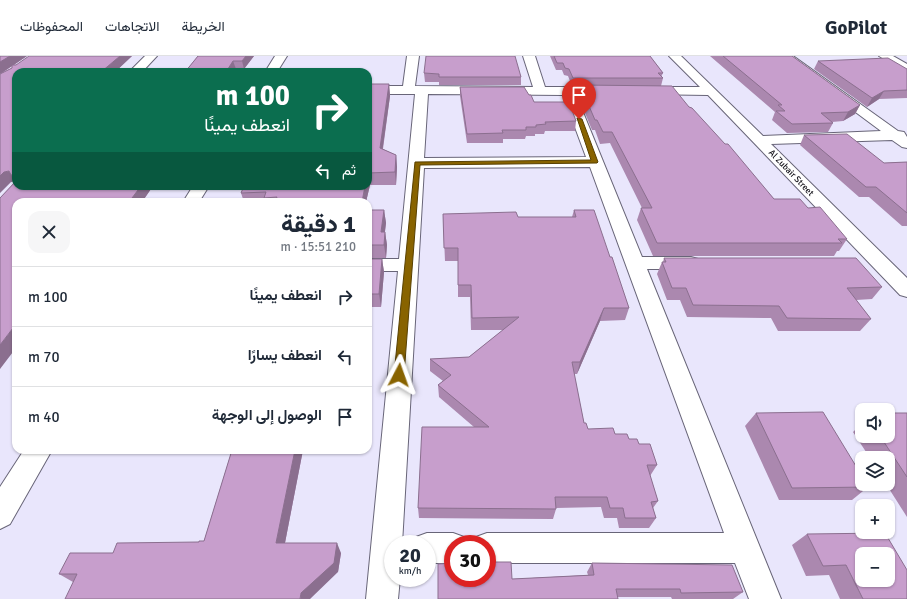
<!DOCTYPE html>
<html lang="ar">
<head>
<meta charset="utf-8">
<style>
  :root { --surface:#fff; --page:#f6f6f7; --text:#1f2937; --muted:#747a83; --line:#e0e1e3 }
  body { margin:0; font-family:Signika,Vazirmatn,sans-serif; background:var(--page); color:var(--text); direction:rtl; height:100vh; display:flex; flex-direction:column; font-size:15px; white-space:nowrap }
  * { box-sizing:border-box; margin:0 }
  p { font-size:13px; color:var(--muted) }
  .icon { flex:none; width:22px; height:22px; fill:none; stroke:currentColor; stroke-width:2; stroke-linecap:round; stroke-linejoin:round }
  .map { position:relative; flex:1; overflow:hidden; direction:ltr }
  .panel { position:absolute; left:12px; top:142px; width:360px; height:256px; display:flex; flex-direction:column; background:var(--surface); border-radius:12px; box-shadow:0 1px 3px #0004; direction:rtl }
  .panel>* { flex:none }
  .banner { position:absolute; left:12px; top:12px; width:360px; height:122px; border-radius:12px; box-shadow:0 1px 3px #0004; direction:rtl; background:#0b6e4f; color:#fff; overflow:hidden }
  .controls { position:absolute; left:855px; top:347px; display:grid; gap:8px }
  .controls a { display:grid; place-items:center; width:40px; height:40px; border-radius:8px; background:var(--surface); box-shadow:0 1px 3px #0004; font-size:20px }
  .speed { position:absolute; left:384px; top:479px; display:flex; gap:8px; font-size:20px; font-weight:700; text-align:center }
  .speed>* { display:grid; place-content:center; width:52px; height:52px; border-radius:50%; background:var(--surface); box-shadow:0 1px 3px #0004; line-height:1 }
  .speed small { font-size:10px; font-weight:400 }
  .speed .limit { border:6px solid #d22; background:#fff; color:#111 }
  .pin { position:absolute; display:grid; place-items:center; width:34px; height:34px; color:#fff; margin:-41px -17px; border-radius:50% 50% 50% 0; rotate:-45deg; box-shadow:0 0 4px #0007 }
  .pin .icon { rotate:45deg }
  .me { position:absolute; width:44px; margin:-22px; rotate:4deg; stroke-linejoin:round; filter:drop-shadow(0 0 3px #0008) }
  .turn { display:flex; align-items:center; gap:14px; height:84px; padding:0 16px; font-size:18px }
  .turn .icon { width:52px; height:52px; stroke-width:2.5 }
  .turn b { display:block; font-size:28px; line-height:34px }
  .then { display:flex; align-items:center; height:38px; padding:0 16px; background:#0003; gap:8px; font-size:15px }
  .round { display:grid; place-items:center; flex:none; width:42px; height:42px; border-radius:12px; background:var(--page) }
  .head { display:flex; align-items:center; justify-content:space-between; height:68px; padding:0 16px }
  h1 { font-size:24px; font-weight:800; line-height:30px }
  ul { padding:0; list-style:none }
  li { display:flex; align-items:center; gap:12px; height:60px; padding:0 16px; border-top:1px solid var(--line) }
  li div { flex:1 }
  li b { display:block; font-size:15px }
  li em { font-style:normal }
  header { display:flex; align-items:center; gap:24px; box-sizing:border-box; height:56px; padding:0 20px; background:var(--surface); border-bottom:1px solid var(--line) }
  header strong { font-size:19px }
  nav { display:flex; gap:22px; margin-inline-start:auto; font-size:14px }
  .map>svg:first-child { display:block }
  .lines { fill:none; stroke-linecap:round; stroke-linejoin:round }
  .minor-casing { stroke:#686578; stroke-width:2 }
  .minor { fill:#fff; fill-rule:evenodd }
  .wall { fill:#ab88af; fill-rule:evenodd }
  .shaded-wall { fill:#8b6f8f }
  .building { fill:#c79ecc; stroke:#8b6f8f; fill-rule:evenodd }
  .route { fill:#886300; stroke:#584000 }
  .labels { text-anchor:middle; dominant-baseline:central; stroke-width:4; stroke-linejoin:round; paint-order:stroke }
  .far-street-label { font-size:9px; fill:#100f16; stroke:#fff }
</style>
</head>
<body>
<header>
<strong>GoPilot</strong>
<nav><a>الخريطة</a><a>الاتجاهات</a><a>المحفوظات</a></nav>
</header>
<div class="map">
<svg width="907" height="543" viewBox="0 0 907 543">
  <rect width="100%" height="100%" fill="#e9e6fc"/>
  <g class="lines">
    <defs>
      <path id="minor" d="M145,0H157L142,16H129Z
        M275,0H287L277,16H265Z
        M407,0H419L415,30L533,31L523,0H535L545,31H582L586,32L588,35L586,38L576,39L642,201H691L698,203L701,207L698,211L691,213H647L781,543H749L735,507H487V488H473L476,481L487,477H724L590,111L424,112L402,488H393V522H400L398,543H366L398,215H368V203H399L415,38H368V30H403ZM428,38L563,39L586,101L424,102Z
        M669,0H681L763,80L881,75L780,0H793L898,75L904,76L907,81V92L902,91L892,84L771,88L907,222V241L900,239L708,39L642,38L640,35L642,32L646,31H700Z
        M879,0H893L907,8V16L903,15Z
        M193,130H209L199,146H183Z
        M24,394H52L10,468L0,473V431Z
        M427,477H453L464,481L467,488H453V507H427V488H413L416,481Z"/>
    </defs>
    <!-- minor casing -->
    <use href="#minor" class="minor-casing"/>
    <!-- minor -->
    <use href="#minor" class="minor"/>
  </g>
  <!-- wall -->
  <path class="wall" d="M0,0H27L14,9L132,0L115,16H16V130H153L142,146H16L0,313V142L15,126V125L11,126ZM12,10V12L2,17Z
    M198,0H254L244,13H236L234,16H185Z
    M550,0H650L663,17L661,21L663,22L661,30H612L689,51L774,143L808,152L847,183L839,195H837L834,200H653L637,164L641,152H642L610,87L600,88L595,74H592L578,40L580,30H572L568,20L564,19L562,14H556Z
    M710,0H792L860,49L855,58L843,65L832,66L833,67L828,76L787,77L772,64L775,56Z
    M818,5L907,13V42L879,43L867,51L814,13Z
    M424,17L521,21V29H439V26H425Z
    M368,28H389L390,40L383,93L396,99L397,111L396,129H370L366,146H244L241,137Z
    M460,31L534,46L576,65L575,75H545L544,78H535V80H526L525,83H503V87H467L460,40Z
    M804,79L884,107L907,106V170H902L869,141H859L800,89Z
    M368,154H384L386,167L385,176L387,189L386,202H368Z
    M574,154L610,201L629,252L625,264L600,265L577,318H574L584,367L588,373L615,378L629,383L639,388L657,409L650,420L658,445L653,452L656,462L649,472H619L617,462H604L601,451L556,452V453L553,463L419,462L418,452L474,371L439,341L438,329L443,325L430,315V303L469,301L503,274H471L470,241H458V205H445L443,158L518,161H572Z
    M664,202L882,231L872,243L856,244L871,263L860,275H778L771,262L687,261L680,244H667L657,218L662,206H663Z
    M368,203H382L384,216L381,251H368Z
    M756,357L868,431L852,444H779L745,370Z
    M889,357H907V461L886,428H888V402H870L853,376L862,367V380H888V358Z
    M232,394H303L285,487L341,497L338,516L73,526L59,518L113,497L199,486L204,485Z
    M807,478L907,543H840L829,519L806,520L792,489Z
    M592,507L743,536L733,543H672L671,541H617L512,523L588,519L587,516Z"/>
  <!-- shaded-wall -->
  <path class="shaded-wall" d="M10,0H27L0,18V6Z
    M120,0H132L115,16H101Z
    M246,0H254L244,13L242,5Z
    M233,5L236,13L234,16H226Z
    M389,28L390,40L381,104L380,92Z
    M884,35L879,43L867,51L872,42Z
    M860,49L855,58L843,65L848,56Z
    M396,99L397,111L396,129L395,116Z
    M9,115L15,125L11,126L0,137V120L4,116Z
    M368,117L370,129L366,146H362L365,130H368Z
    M141,130H153L142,146H129Z
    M384,154L386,167L383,189L381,176Z
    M385,176L387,189L386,202L384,189Z
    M382,203L384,216L381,251L379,238Z
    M604,252L600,265L577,318L580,306Z
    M16,268V292L0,313V289Z
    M295,394H303L283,497L276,487Z
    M337,487L341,497L338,516L310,543H300L301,537Z"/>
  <!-- building -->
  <path class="building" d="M0,0H10L0,6Z
    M29,0H120L101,16H16V119H11L9,115L4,116L0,120V18L12,12V9H16Z
    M198,0H246L242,5H233L226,16H185Z
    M426,0H515L521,21H439V18L424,17Z
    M554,0H650L663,17H658L663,22H573L569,13L565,12L563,7H557Z
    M723,0H792L860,49L848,56L821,57L833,67L792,68L776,55H785L778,49H782Z
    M888,2L907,13V34L884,35L872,42L818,5Z
    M368,28H389L380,92L396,99L395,116L368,117Z
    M580,29L672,30L689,51L692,52L725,88H728L774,143H800L808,152L820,151L847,183H838L842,187H657L641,152H652L612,76H603L597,64H595Z
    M460,31H524L529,39H531L534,46H569L576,65L545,66L546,68L536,69V71H526V74H502L503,77L467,78Z
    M847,78L884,107L907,106V157L876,131H866L804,79Z
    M16,125V130H141L129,146H16V268L0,289V142Z
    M244,130H365L362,146H275L277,141L264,142L266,136L241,137Z
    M368,154H384L381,176H385L384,189H368Z
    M574,154H594L610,201H612L629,252H604L580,306H572L584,367H586L588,373L613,372L615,378H627L629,383H637L639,388H650L657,409H647L658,445L651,446L656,462H625L623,452H610L607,441H555L556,453L418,452L422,371H489L438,329L451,319L430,303L469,301L519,261L472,262L471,229H458V192H444L443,158L516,156L518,161H576Z
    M664,202H856L882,231L847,232L871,263L787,262L779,250L693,249L686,232H672L662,206H666Z
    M368,203H382L379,238H368Z
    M823,356L862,420V428H866L868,431L792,432L756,357Z
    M889,357H907V421L880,380H888V362H892Z
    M232,394H295L276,487H337L334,507L301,537L300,543H65L77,518H59L70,497H113L117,487L199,486V485H204Z
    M885,477L907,514V543H863L846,509L823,510L807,478ZM862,498H888V524H862Z
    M487,506H511L512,523L594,519L592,507L732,509L743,536L681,537L680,533H616L618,543H438V508L453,507V522H487Z"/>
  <!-- route -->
  <path class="route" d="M577,62L582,63L598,106L597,107L420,109L404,319L403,322H396L394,319L415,106L591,104Z"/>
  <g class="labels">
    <!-- far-street labels -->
    <g class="far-street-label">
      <text transform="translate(791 117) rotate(46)">Al Zubair Street</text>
    </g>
  </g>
</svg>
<div class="controls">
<a><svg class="icon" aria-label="sound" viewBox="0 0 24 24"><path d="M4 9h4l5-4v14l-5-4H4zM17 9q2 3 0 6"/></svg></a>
<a><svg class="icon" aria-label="layers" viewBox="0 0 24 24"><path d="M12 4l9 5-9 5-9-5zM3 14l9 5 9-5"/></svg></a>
<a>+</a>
<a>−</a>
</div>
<div class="speed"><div>20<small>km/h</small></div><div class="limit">30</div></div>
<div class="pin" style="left:579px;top:63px;background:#d93025"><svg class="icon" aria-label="arrive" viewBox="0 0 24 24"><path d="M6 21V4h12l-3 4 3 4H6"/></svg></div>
<svg class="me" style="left:399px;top:319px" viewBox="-20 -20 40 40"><path d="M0-17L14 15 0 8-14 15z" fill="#886300" stroke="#fff" stroke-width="4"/></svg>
<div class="banner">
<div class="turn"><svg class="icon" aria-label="right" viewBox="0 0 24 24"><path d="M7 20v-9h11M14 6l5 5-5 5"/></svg><div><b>100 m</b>انعطف يمينًا</div></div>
<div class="then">ثم<svg class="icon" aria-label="left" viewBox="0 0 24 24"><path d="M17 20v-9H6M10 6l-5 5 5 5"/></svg></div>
</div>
<section class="panel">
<div class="head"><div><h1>1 دقيقة</h1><p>210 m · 15:51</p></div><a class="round"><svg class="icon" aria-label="close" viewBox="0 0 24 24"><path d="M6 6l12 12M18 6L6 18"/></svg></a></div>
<ul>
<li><svg class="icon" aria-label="right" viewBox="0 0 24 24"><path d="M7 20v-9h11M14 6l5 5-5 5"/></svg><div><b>انعطف يمينًا</b></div><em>100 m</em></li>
<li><svg class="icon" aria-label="left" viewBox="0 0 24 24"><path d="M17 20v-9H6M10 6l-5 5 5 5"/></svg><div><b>انعطف يسارًا</b></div><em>70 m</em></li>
<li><svg class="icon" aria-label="arrive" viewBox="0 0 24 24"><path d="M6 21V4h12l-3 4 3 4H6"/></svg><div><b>الوصول إلى الوجهة</b></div><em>40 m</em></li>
</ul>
</section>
</div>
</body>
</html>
